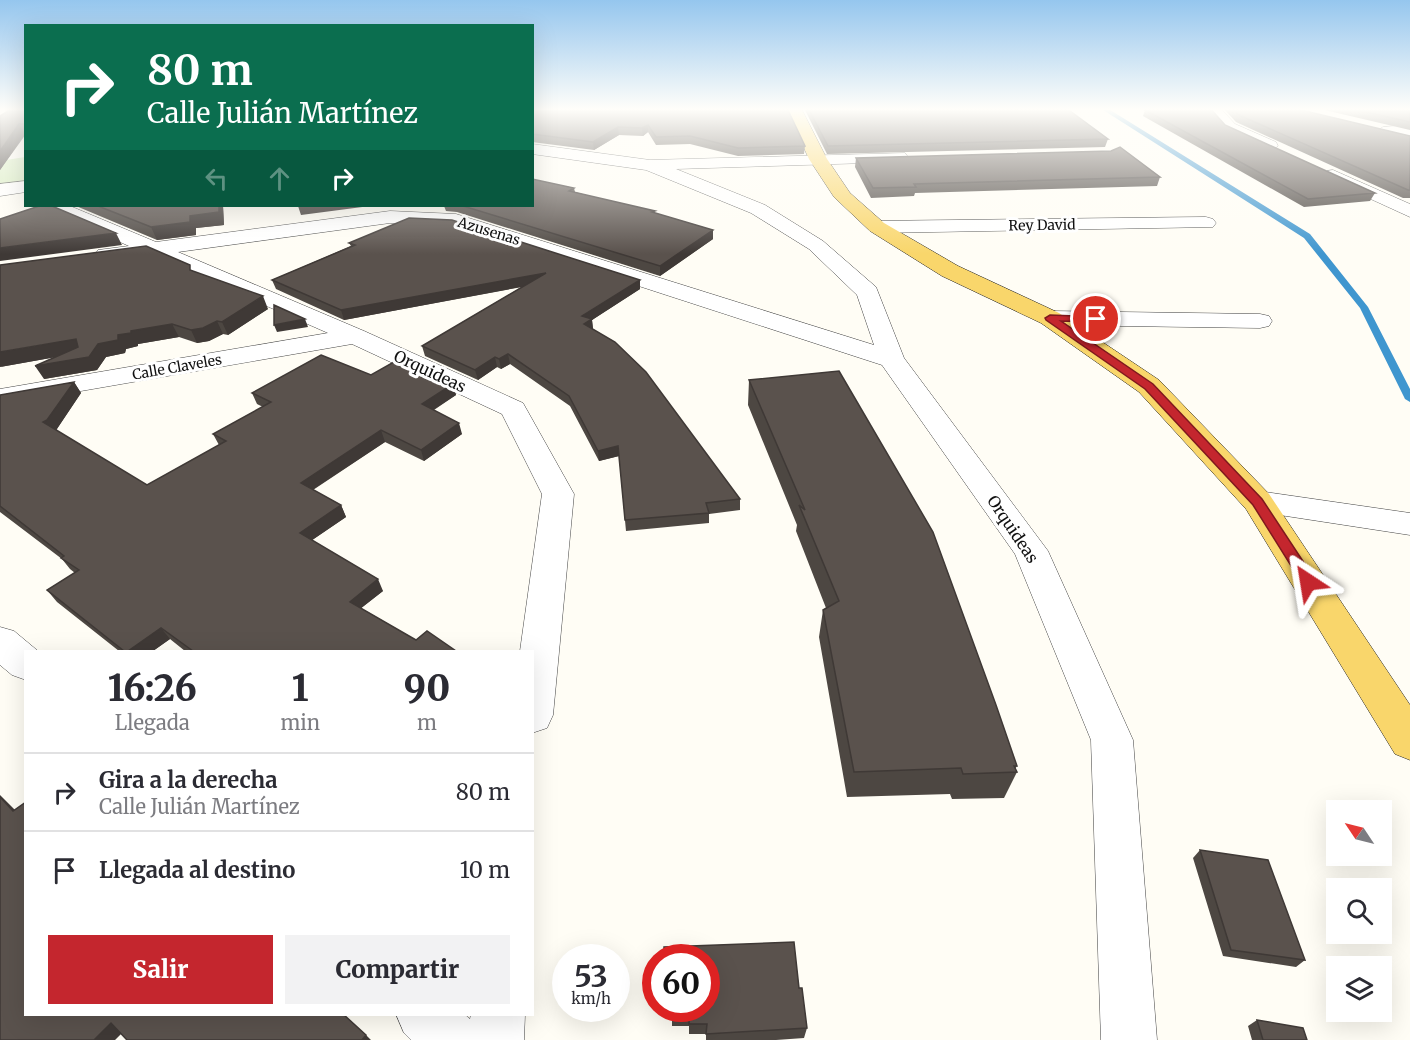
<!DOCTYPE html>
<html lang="es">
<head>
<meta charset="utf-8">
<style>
  :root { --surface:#fff; --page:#f2f2f3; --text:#2b2b33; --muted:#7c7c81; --line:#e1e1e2; --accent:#c4262e }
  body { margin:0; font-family:Merriweather,serif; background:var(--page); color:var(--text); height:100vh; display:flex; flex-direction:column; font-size:22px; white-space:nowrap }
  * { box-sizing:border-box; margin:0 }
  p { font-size:20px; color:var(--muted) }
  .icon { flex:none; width:33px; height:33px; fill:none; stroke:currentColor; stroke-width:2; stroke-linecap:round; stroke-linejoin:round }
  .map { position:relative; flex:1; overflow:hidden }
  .panel { position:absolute; left:24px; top:650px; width:510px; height:366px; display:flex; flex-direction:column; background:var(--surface); border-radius:0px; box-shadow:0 6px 24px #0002 }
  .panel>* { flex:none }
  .banner { position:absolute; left:24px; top:24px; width:510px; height:183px; border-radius:0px; box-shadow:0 6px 24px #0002; background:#0b6e4f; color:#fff; overflow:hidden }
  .needle { width:39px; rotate:305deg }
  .fabs { position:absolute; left:1326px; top:800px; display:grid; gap:12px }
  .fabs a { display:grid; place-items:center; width:66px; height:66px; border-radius:0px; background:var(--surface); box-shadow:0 6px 24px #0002; font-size:30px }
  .speed { position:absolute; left:552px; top:944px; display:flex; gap:12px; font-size:30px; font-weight:700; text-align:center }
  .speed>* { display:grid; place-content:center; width:78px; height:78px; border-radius:50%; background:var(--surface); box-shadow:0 6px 24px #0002; line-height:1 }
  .speed small { font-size:15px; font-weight:400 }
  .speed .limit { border:9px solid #d22; background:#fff; color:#111 }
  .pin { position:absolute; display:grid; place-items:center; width:51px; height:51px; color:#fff; margin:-26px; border:3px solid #fff; border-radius:50%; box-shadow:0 2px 6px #0007 }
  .me { position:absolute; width:66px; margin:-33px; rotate:327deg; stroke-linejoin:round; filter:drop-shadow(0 0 4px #0008) }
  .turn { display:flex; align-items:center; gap:21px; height:126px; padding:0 24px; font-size:27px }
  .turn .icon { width:78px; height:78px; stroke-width:2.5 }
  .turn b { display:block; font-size:42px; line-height:51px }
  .lanes { display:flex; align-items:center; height:57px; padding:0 24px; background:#0003; justify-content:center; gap:30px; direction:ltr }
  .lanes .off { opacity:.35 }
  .eta { display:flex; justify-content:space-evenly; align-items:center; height:102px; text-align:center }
  .eta b { font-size:36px; font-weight:800; line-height:42px }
  .cta { display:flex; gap:12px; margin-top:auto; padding:12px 24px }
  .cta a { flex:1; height:69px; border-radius:0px; background:var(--accent); color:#fff; font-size:24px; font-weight:800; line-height:69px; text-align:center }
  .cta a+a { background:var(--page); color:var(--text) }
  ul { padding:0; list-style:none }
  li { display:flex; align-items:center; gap:18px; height:78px; padding:0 24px; border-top:2px solid var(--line) }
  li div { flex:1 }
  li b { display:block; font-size:22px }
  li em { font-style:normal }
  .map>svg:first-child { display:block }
  .green { fill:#d5ebbd }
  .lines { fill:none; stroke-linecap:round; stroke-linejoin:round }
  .stream { fill:#3f96cf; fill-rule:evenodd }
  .minor-casing { stroke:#444; stroke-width:1 }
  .major-casing { stroke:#222; stroke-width:1 }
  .minor { fill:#fff; fill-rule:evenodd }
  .major { fill:#f9d66b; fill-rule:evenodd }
  .wall { fill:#4d4742 }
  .shaded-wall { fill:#3f3936 }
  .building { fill:#5a524d; stroke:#3f3936; stroke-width:1.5 }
  .route { fill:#c4262e; stroke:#7f191e; stroke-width:1.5 }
  .labels { text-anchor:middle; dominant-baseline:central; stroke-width:6; stroke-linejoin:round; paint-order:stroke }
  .far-street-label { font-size:14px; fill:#111; stroke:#fff }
  .street-label { font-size:16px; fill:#111; stroke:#fff }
</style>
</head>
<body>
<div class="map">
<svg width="1410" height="1040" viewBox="0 0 1410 1040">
  <rect width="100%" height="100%" fill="#fffdf5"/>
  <!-- green -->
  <path class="green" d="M25,157V186L0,189V161Z"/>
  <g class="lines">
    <!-- stream -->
    <path class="stream" d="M1100,108H1107L1310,234L1368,307L1410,389V402L1405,399L1360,308L1304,238Z"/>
    <defs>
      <path id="minor" d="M1205,108H1220L1235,124L1276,142L1278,146L1270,151L1264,150L1223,130Z
        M1410,125V135L1383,137L1375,132L1383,127Z
        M532,144L650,160L905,153L908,157L905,161L899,162L676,169L765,205L823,241L876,287L904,358L1048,551L1133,740L1157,1040H1101L1091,740L1015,554L882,365L454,226L390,223L178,252L364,331L523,403L574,494L553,715L547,728L532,733V651H520L542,494L502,414L352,344L0,405V389L328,333L151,255L106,261L98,260L95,255L98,250L129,246L48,210L46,206H70L156,242L390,211L456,214L874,345L857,295L809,249L751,213L646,170L532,154Z
        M1333,170L1410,204V217L1327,179L1324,175L1327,171Z
        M26,181V192L0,196V184Z
        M1206,217L1213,219L1216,223L1213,227L877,233L870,231L867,227L870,223L877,221Z
        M1050,311L1260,314L1269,316L1272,321L1269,326L1260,328L1050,325L1041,323L1038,318L1041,313Z
        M1258,491L1410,513V535L1247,510L1242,502L1247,494Z
        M0,627L14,631L38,651H26V680L12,675L0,665Z
        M396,1014H464L470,1019L471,1014H525L524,1040H411L404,1033Z"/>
      <path id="major" d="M786,108H801L827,159L850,193L884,223L958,266L1059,313L1159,380L1269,494L1410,705V760L1395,754L1246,509L1139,392L1041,323L942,276L870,231L834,197L809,159Z"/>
    </defs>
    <!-- minor casing -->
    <use href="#minor" class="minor-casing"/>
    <!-- major casing -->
    <use href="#major" class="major-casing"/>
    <!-- minor -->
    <use href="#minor" class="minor"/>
    <!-- major -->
    <use href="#major" class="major"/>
  </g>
  <!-- wall -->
  <path class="wall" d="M26,108V134L0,170V116Z
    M595,108L805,146L804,154L738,156L690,144L656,145L648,132L643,136L619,135L594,150L532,142V111Z
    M804,108H1066L1108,139L1105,147L827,154Z
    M1223,108H1293L1410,136V198H1403L1236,122Z
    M1316,108H1410V130Z
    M1145,110L1225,125L1375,193L1370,201L1304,207L1143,116Z
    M856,158L1160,177L1157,186L915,193L914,196L871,198L855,167Z
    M574,188L575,192L655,213L713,230V239L660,276L457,212L446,211L444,206H532Z
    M76,206H223L224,225L196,228V235L157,240Z
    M349,243L640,280V289L592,320L593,329L740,499V510L709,514V523L626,531L619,456L599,461L570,406L510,364L501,369L497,367L478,380L425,356L422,346L522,287L344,320L276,289L272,280L351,246Z
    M193,271L268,309L228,335L223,334L209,341L197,343L179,337L138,344V346L126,349L125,353L106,357L97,370L44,379L56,357L0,367Z
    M371,375L453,384L456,395L434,410L462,434L424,461L385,442L313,490L341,505L346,517L312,540L383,591L361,608L416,640L456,651H185L170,639L153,651H119L57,602L47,590L75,573L70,569L62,559L0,512V395L74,382L81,393L56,430L147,485L219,445L213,434L263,407L257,404L252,393Z
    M749,380L1017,766L1015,769L1017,772L1004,798L952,799L950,794L847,797L819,637L823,610L826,608L796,531L797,525L748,405Z
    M1200,850L1305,960L1296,967L1223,956L1193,858Z
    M799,988L807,1028L804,1038L776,1040H706V1034H689V1026H672V1016Z
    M1257,1020L1307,1040H1252L1248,1026Z"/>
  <!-- shaded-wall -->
  <path class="shaded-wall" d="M19,124L25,134L0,170V151Z
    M648,125V132L643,136L642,128Z
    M618,127L619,135L594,150L593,142Z
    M219,206H223L224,225L196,228V235L157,240L151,227L190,216Z
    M298,206H370L301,215Z
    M713,230V239L660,276V266Z
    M116,233L122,245L0,261V248Z
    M546,273L547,282L344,320L341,310Z
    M640,280V289L592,320L593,329L586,334L582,316Z
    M263,296L268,309L228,335L222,322Z
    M305,319L308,327L277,332L274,325Z
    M217,321L223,334L209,341L197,343L191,330Z
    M172,324L179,337L138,344V346L126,349L125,353L106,357L97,370L44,379L35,366L131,331Z
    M76,339L84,352L0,367V352Z
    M508,354L510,364L501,369L499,359Z
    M495,357L497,367L478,380L475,370Z
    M74,382L81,393L55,432L43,422Z
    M453,384L456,395L425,415L422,404Z
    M459,423L462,434L424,461L421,450Z
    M381,430L385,442L306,494L301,483Z
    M618,446L619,456L599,461L598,451Z
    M341,505L346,517L305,545L300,533Z
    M378,579L383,591L355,613L350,602Z
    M161,628L170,639L153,651H128Z
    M0,795L26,821L13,811L0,797Z
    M111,1023L124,1031L115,1040H94Z
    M366,1035L371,1040H362Z"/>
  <!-- building -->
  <path class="building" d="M13,108H26V124H19L0,151V116Z
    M595,108H787L805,146L738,148L690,136L656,137L648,125L642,128L618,127L593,142L532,134V111Z
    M808,108H1066L1108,139L828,146Z
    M1154,108H1210L1225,125L1375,193L1308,199L1145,110Z
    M1232,108H1293L1410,136V190H1408L1239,115Z
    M1349,108H1410V122Z
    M1120,147L1160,177L914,184L916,187L873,188L856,158L1111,151Z
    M532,179L574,188L569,191L655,211L652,212L713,230L660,266L463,206H532Z
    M39,206H52L116,233L0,248V219Z
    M98,206H219V212L190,216V222L151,227Z
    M409,218L452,220L640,280L582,316L592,319L584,324L615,342L646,372L740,499L706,503L709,513L625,520L618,446L598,451L569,396L508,354L499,359L495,357L475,370L422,346L546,273L341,310L272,280L355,245L349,243Z
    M146,246L190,265V270L263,296L222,322L217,321L203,328L191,330L172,324L131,331V333L118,335V340L98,344L89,357L35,366L78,347L76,339L0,352V265Z
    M274,305L305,319L274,325Z
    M321,355L371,375L399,359L453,384L422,404L459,423L421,450L381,430L301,483L341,505L300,533L378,579L350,602L416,640L427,631L456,651H193L161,628L128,651H124L47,590L79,570L61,558L64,556L0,506V395L74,382L47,420L43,422L147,485L226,441L213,434L271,402L252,393Z
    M839,371L933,532L996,705L1017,766H1014L1017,772L963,774L961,768L854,772L823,610L839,601L799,505L805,510L749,380Z
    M0,797L13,811L26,802V1014H343L366,1035L362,1040H127L111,1023L94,1040H0Z
    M1200,850L1268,860L1305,960L1231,950Z
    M794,942L799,988H802L807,1028L706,1034L707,1024H689V1016H672V1008H706V957H664V947Z
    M1257,1020L1303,1028L1307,1040H1263Z"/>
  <!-- sky -->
  <linearGradient id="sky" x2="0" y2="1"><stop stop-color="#95c6ee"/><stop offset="0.43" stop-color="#fffefa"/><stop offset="1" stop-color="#fffefa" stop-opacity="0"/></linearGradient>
  <rect width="1410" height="254" fill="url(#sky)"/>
  <!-- route -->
  <path class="route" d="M1050,315L1100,317V321L1096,322L1061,321L1153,384L1262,499L1314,578L1316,582L1314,585H1303L1253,505L1145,389L1046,320L1045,318Z"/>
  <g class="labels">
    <!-- far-street labels -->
    <g class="far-street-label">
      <text transform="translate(1042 225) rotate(-1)">Rey David</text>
      <text transform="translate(489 231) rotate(17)">Azusenas</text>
      <text transform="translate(177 367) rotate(-10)">Calle Claveles</text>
    </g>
    <!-- street labels -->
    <g class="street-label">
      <text transform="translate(430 371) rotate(25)">Orquideas</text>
      <text transform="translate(1013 529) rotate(56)">Orquideas</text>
    </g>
  </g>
</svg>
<div class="fabs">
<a><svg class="needle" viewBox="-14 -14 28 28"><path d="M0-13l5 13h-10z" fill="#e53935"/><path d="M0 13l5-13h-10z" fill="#7c7c81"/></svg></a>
<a><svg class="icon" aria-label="search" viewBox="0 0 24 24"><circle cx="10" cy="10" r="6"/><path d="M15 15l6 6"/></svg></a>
<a><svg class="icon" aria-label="layers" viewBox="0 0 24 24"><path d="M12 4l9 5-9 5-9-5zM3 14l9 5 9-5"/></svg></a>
</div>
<div class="speed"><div>53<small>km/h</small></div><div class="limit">60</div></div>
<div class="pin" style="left:1096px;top:319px;background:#d93025"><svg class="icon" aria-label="arrive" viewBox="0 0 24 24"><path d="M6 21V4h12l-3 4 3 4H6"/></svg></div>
<svg class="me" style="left:1308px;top:582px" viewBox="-20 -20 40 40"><path d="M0-17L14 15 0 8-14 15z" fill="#c4262e" stroke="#fff" stroke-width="4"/></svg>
<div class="banner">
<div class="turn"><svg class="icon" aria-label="right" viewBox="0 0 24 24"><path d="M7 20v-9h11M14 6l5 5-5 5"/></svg><div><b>80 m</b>Calle Julián Martínez</div></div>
<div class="lanes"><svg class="icon off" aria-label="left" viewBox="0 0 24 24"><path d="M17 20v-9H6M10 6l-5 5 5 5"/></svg><svg class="icon off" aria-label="ahead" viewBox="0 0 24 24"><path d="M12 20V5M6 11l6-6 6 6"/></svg><svg class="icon" aria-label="right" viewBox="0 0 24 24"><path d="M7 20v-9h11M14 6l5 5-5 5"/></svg></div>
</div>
<section class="panel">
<div class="eta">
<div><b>16:26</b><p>Llegada</p></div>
<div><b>1</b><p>min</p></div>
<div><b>90</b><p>m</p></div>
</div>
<ul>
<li><svg class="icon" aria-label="right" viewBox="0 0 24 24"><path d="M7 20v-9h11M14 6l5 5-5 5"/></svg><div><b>Gira a la derecha</b><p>Calle Julián Martínez</p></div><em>80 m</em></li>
<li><svg class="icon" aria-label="arrive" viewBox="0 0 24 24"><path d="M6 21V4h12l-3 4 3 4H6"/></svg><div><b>Llegada al destino</b></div><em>10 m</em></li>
</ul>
<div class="cta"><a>Salir</a><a>Compartir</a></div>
</section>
</div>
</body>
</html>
